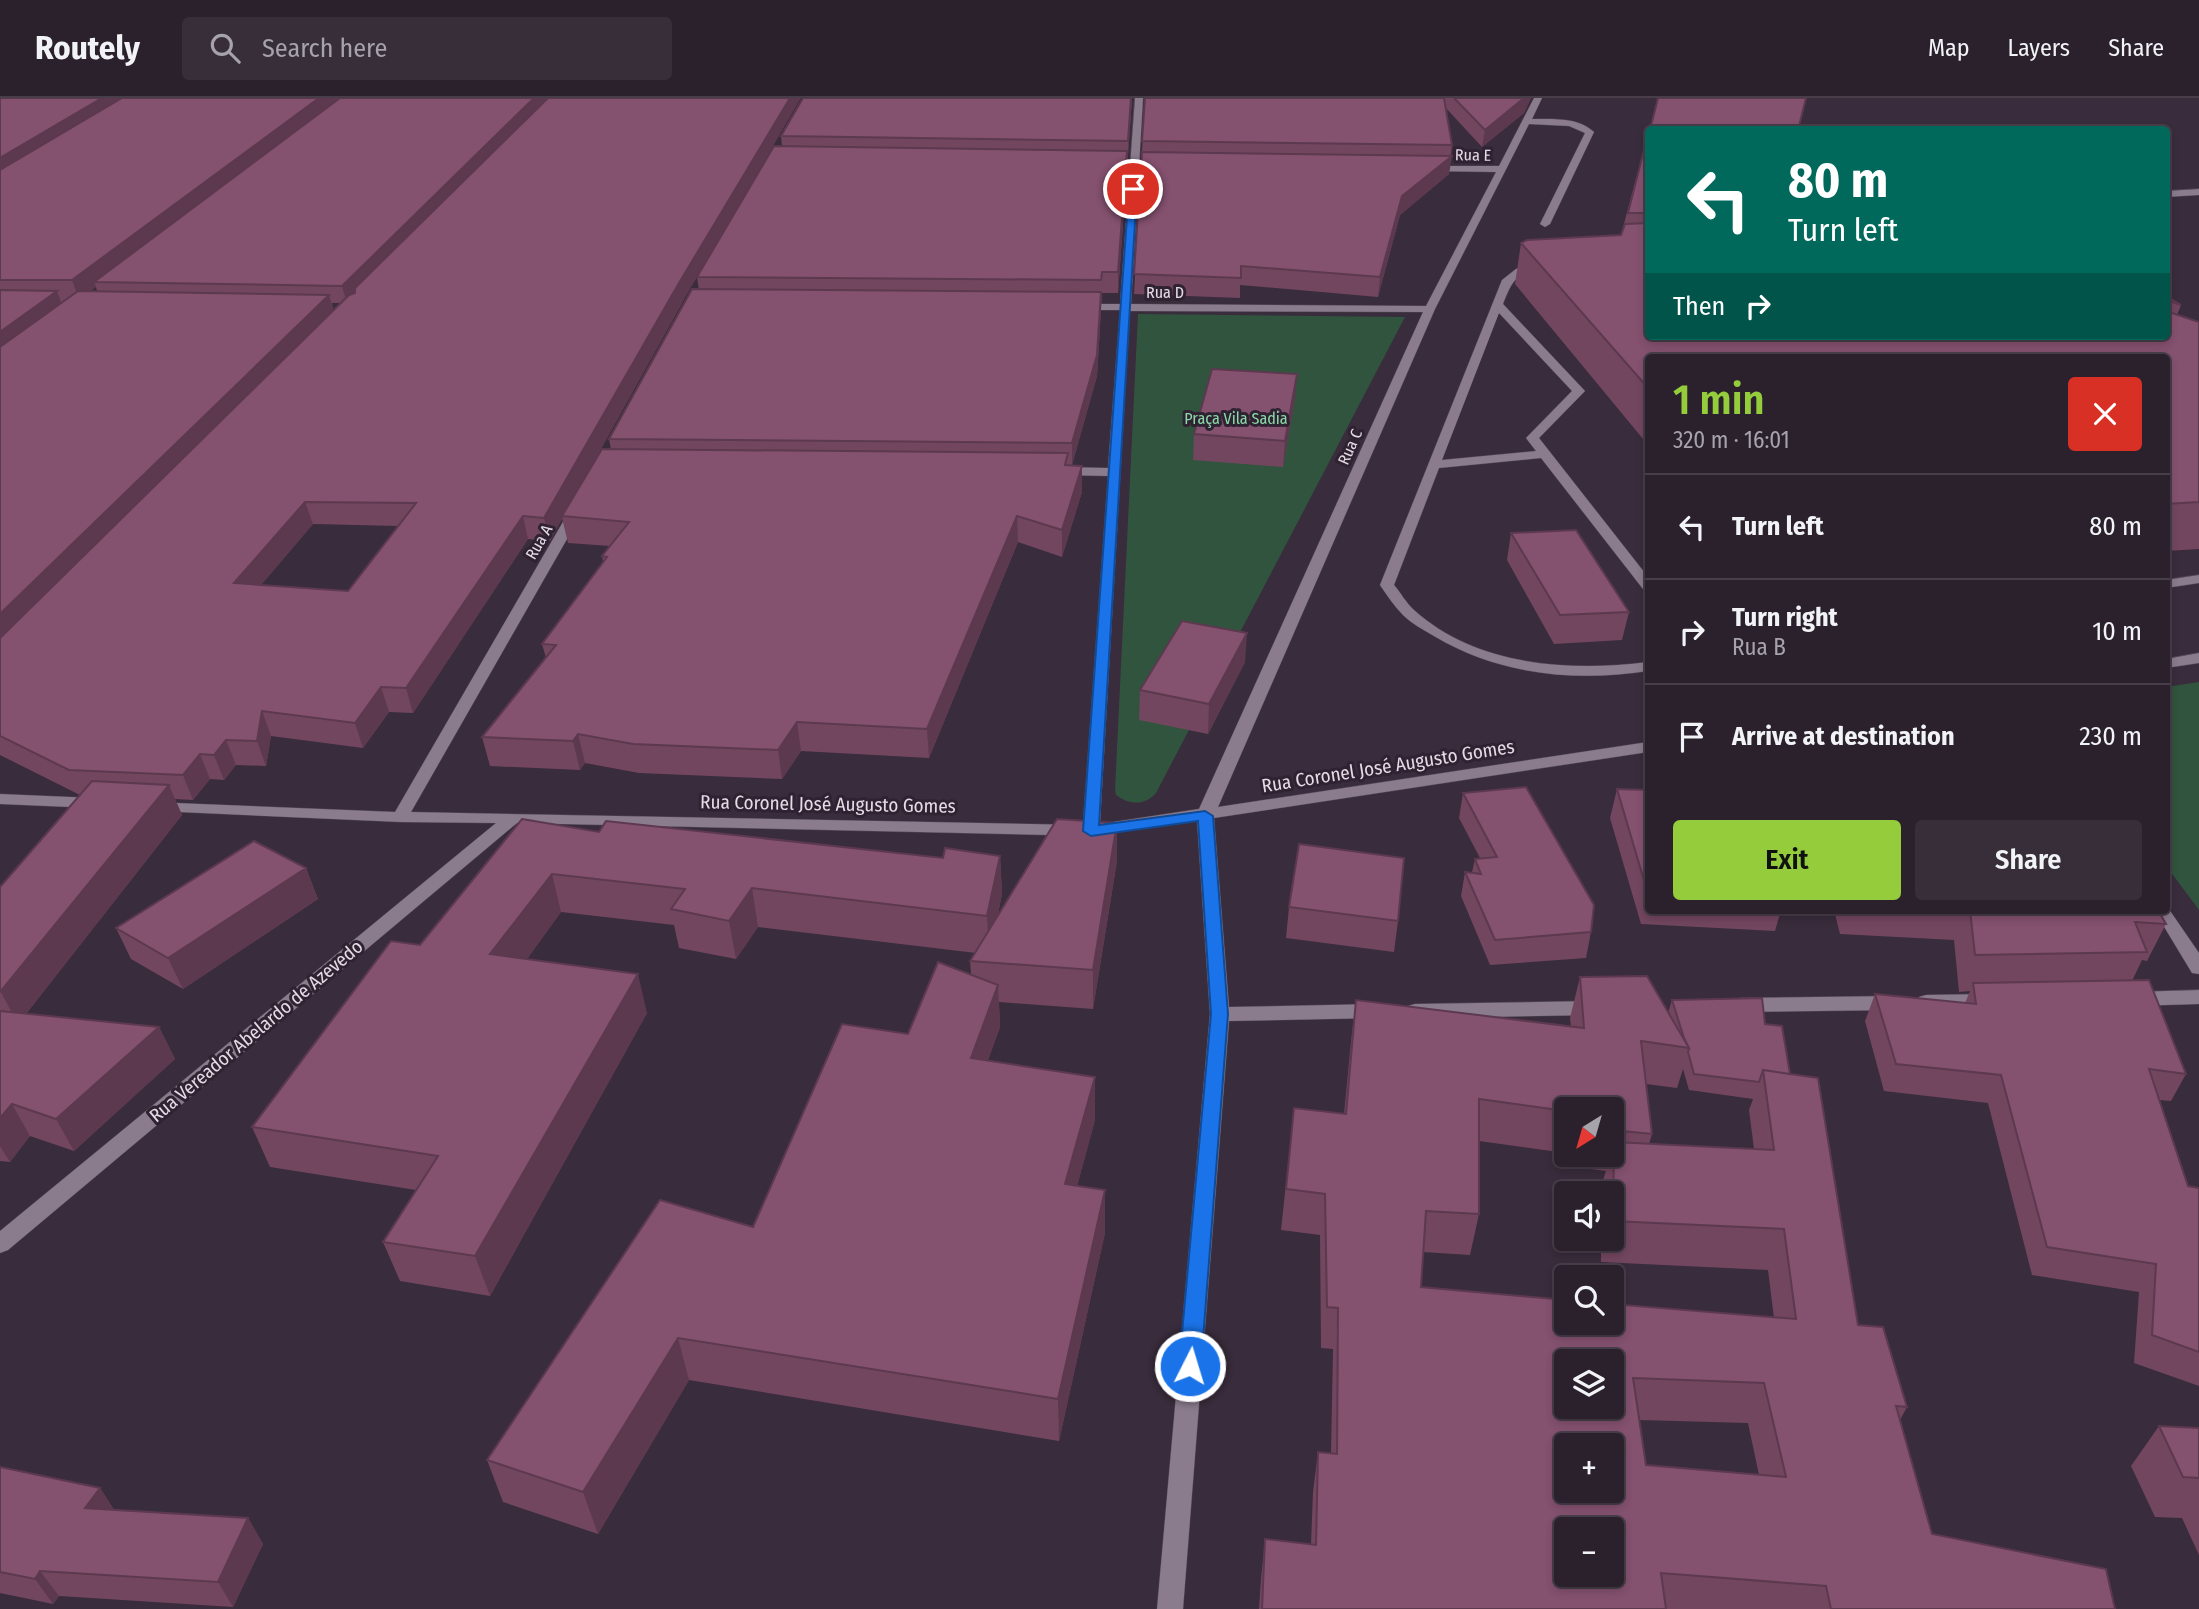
<!DOCTYPE html>
<html lang="en">
<head>
<meta charset="utf-8">
<style>
  :root { --surface:#2b212d; --page:#372e39; --text:#f1f3f6; --muted:#a6a3aa; --line:#473e49; --accent:#94cc3c }
  body { margin:0; font-family:"Fira Sans Condensed",sans-serif; background:var(--page); color:var(--text); height:100vh; display:flex; flex-direction:column; font-size:26px; white-space:nowrap }
  * { box-sizing:border-box; margin:0 }
  p { font-size:23px; color:var(--muted) }
  .icon { flex:none; width:38px; height:38px; fill:none; stroke:currentColor; stroke-width:2; stroke-linecap:round; stroke-linejoin:round }
  .map { position:relative; flex:1; overflow:hidden }
  .side { position:absolute; left:1645px; top:256px; width:525px; height:560px; display:flex; flex-direction:column; background:var(--surface); border-radius:7px; box-shadow:0 4px 10px #0003,0 0 0 2px var(--line) }
  .side>* { flex:none }
  .guide { position:absolute; left:1645px; top:28px; width:525px; height:214px; border-radius:7px; box-shadow:0 4px 10px #0003,0 0 0 2px var(--line); background:#00695c; color:#fff; overflow:hidden }
  .needle { width:46px; rotate:217deg }
  .fabs { position:absolute; left:1554px; top:999px; display:grid; gap:14px }
  .fabs a { display:grid; place-items:center; width:70px; height:70px; border-radius:7px; background:var(--surface); box-shadow:0 4px 10px #0003,0 0 0 2px var(--line); font-size:35px }
  .pin { position:absolute; display:grid; place-items:center; width:60px; height:60px; color:#fff; margin:-30px; border:4px solid #fff; border-radius:50%; box-shadow:0 2px 7px #0007 }
  .me { position:absolute; width:77px; margin:-38px; rotate:5deg; stroke-linejoin:round; filter:drop-shadow(0 0 5px #0008) }
  .turn { display:flex; align-items:center; gap:24px; height:147px; padding:0 28px; font-size:32px }
  .turn .icon { width:91px; height:91px; stroke-width:2.5 }
  .turn b { display:block; font-size:49px; line-height:60px }
  .then { display:flex; align-items:center; height:66px; padding:0 28px; background:#0003; gap:14px; font-size:26px }
  .round { display:grid; place-items:center; flex:none; width:74px; height:74px; border-radius:7px; background:var(--page) }
  .head { display:flex; align-items:center; justify-content:space-between; height:119px; padding:0 28px }
  h1 { font-size:42px; font-weight:600; line-height:52px; color:var(--accent) }
  .action { display:flex; gap:14px; margin-top:auto; padding:14px 28px }
  .action a { flex:1; height:80px; border-radius:7px; background:var(--accent); color:#111; font-size:28px; font-weight:600; line-height:80px; text-align:center }
  .action a+a { background:var(--page); color:var(--text) }
  ul { padding:0; list-style:none }
  li { display:flex; align-items:center; gap:21px; height:105px; padding:0 28px; border-top:2px solid var(--line) }
  li div { flex:1 }
  li b { display:block; font-size:26px }
  li em { font-style:normal }
  header { display:flex; align-items:center; gap:42px; box-sizing:border-box; height:98px; padding:0 35px; background:var(--surface); border-bottom:2px solid var(--line) }
  header strong { font-size:33px }
  nav { display:flex; gap:38px; margin-inline-start:auto; font-size:24px }
  .search { width:490px; height:63px; background:var(--page); display:flex; align-items:center; gap:18px; box-sizing:border-box; padding:0 24px; border-radius:7px; color:var(--muted); font-size:26px }
  .map>svg:first-child { display:block }
  .green { fill:#31543e }
  .lines { fill:none; stroke-linecap:round; stroke-linejoin:round }
  .minor-casing { stroke:#534855; stroke-width:1 }
  .minor { fill:#8a7b8d; fill-rule:evenodd }
  .wall { fill:#72465f; fill-rule:evenodd }
  .shaded-wall { fill:#5c394e }
  .building { fill:#84516f; stroke:#5c394e; stroke-width:2; fill-rule:evenodd }
  .route { fill:#1a73e8; stroke:#114b97; stroke-width:2 }
  .labels { text-anchor:middle; dominant-baseline:central; stroke-width:6; stroke-linejoin:round; paint-order:stroke }
  .far-street-label { font-size:16px; fill:#e4dbe5; stroke:#2f2232 }
  .far-park-label { font-size:16px; fill:#8adba7; stroke:#2f2232 }
  .street-label { font-size:19px; fill:#e4dbe5; stroke:#2f2232 }
</style>
</head>
<body>
<header>
<strong>Routely</strong>
<div class="search"><svg class="icon" aria-label="search" viewBox="0 0 24 24"><circle cx="10" cy="10" r="6"/><path d="M15 15l6 6"/></svg>Search here</div>
<nav><a>Map</a><a>Layers</a><a>Share</a></nav>
</header>
<div class="map">
<svg width="2199" height="1511" viewBox="0 0 2199 1511">
  <rect width="100%" height="100%" fill="#392c3c"/>
  <!-- green -->
  <path class="green" d="M1138,216L1405,219L1156,695C1145,708 1129,707 1116,697L1115,692Z
    M2199,584V812L2167,769L2166,589Z"/>
  <g class="lines">
    <defs>
      <path id="minor" d="M1135,0H1143L1131,206L1426,208L1496,74L1427,73L1423,70L1424,68H1499L1534,0H1542L1532,21C1553,21 1578,19 1594,34L1550,126L1545,129L1540,126L1585,35L1569,28L1529,26L1435,211L1218,709L1648,644V654L1214,720L1229,909L1377,906L1384,908L1387,913L1384,918L1377,920L1229,923L1183,1511H1157L1210,916L1197,722L1091,738L517,725L8,1152L0,1155V1133L496,725L400,724L157,713L149,708L151,704L395,714L571,410L576,409L583,413L411,714L1083,727L1108,378L1060,377L1054,373L1060,369L1108,370L1120,212H1077L1072,209L1077,206H1120ZM1130,213L1423,214L1199,711L1100,726Z
        M2199,91V97L2166,99V93Z
        M1538,165L1543,168L1542,170C1515,177 1513,181 1503,206L1585,293L1539,340L1648,479V492L1643,491L1541,360L1439,370L1394,487C1401,495 1406,505 1414,512C1476,568 1569,574 1648,564V573C1575,584 1499,577 1434,538C1424,532 1412,526 1403,517C1394,508 1387,497 1380,487L1502,182L1516,171ZM1499,215L1572,293L1526,340L1536,353L1442,362Z
        M2199,477V485L2166,490V482Z
        M2199,555V565L2166,570V561Z
        M0,696L94,700L102,705L94,710L0,706Z
        M2166,807L2199,855V876L2192,875L2154,812H2166Z
        M2199,892V906L2133,908L2126,906L2123,901L2126,896L2133,894Z
        M1989,896L1996,898L1999,903L1996,908L1989,910L1926,911L1919,909L1916,904L1919,899L1926,897Z
        M1895,898L1902,900L1905,905L1902,910L1895,912L1741,914L1734,912L1731,907L1734,902L1741,900Z
        M1594,903L1601,905L1604,910L1601,915L1594,917L1415,920L1408,918L1405,913L1408,908L1415,906Z"/>
    </defs>
    <!-- minor casing -->
    <use href="#minor" class="minor-casing"/>
    <!-- minor -->
    <use href="#minor" class="minor"/>
  </g>
  <!-- wall -->
  <path class="wall" d="M0,0L682,205L583,383L611,351L609,341L699,192L697,179L782,48L781,38L1132,0L1118,195H1102L1097,278L1072,367L1082,394L1062,459L1018,444L929,660L801,653L782,681L639,675L585,665L580,672L490,668L482,639L546,560L542,546L603,464L602,458L610,448L568,445L562,420L550,443L528,441L413,615L389,614L363,650L271,638L266,668L236,667L224,682L210,681L193,702L175,701L182,717L26,916L159,929L175,961L74,1053L30,1038L10,1064L0,1063V789L80,697L0,657ZM96,189L97,193H90ZM332,205H340L333,212ZM313,426L398,428L348,493L261,487Z
    M1145,0H1531L1524,15L1482,49L1445,9L1452,47L1449,76L1400,117L1378,199L1240,187V200L1134,196Z
    M1648,36V238H2166V198L2181,207L2177,217L2199,224V451L2166,453V259H1648V347L1515,186L1521,145L1621,137Z
    M1295,301L1283,369L1193,362L1194,336Z
    M1511,435L1629,514L1622,542L1554,546L1507,462Z
    M1245,564L1208,636L1139,622L1140,592Z
    M1617,691L1648,692V812H1781L1775,833L1641,826L1610,720Z
    M1463,695L1591,834L1586,860L1490,867L1461,798L1465,774H1472L1475,761L1480,760L1459,720Z
    M599,734L943,760L1000,758L1002,796L997,821L1117,763L1093,911L999,904L1000,929L988,962L1095,979V1022L1077,1088L1105,1135L1059,1343L689,1282L598,1436L503,1404L487,1362L753,1129L908,936L971,876L970,863L976,855L758,829L736,861L679,850L674,827L561,814L527,861L647,915L490,1198L400,1183L383,1144L416,1092L270,1069L252,1029L420,847Z
    M306,770L318,801L183,891L131,861L116,830Z
    M1289,809L1398,823L1394,854L1286,840Z
    M1834,812H2158L2166,826L2147,863L2142,862L2132,883L2186,976L2171,1003L2159,1002L2188,1088L2199,1090V1288L2134,1265L2139,1194L2032,1177L1988,1005L1884,993L1865,923L1875,896L1965,905L1970,893L1959,894L1954,842L1840,836Z
    M1580,879L1668,915L1672,902L1765,926L1790,976L1858,1227L1907,1309L1900,1322L1932,1436L2115,1511H1259L1261,1481L1265,1441L1311,1446L1313,1394L1318,1354L1331,1355L1333,1251L1321,1250L1320,1137L1281,1132L1294,1010L1344,1016L1351,943L1356,902L1571,929L1570,920ZM1683,971L1689,992L1753,1001L1749,1012L1754,1051L1649,1046L1652,1036L1646,986L1677,990ZM1566,1012H1612V1057H1580L1589,1058L1591,1071L1606,1073L1602,1085V1096H1612V1141H1601V1164L1768,1172L1774,1220L1421,1189L1423,1154L1470,1157L1479,1116V1043L1566,1055ZM1639,1322L1748,1325L1759,1377L1646,1367Z
    M2159,1328L2199,1330V1457L2182,1420L2155,1419L2131,1368Z
    M0,1369L100,1390L114,1412L248,1420L263,1446L233,1509L59,1498L53,1506L0,1495Z"/>
  <!-- shaded-wall -->
  <path class="shaded-wall" d="M102,0H134L0,82V60Z
    M319,0H342L94,184L96,189L79,201L72,182Z
    M534,0H549L347,205L342,188Z
    M790,0H801L682,205L550,443L544,420L679,185Z
    M1131,0H1132L1128,60V43Z
    M1524,0H1531L1524,15L1482,49L1485,32Z
    M1127,53V72L1118,195V174Z
    M1452,58L1449,76L1400,117L1378,199L1380,179L1402,98Z
    M57,193L64,213L0,261V234Z
    M1101,194V214L1097,278L1072,367V345Z
    M329,197L335,217L0,551V516Z
    M1297,276L1295,301L1283,369L1285,343Z
    M1082,368V394L1062,459V432Z
    M305,404L313,426L242,509L234,485Z
    M523,418L528,441L413,615L406,590Z
    M1017,418L1018,444L929,660L927,631Z
    M1247,535L1245,564L1208,636L1209,606Z
    M381,589L389,614L363,650L355,625Z
    M262,613L271,638L266,668L257,643Z
    M797,624L801,653L782,681L778,652Z
    M578,636L585,665L580,672L573,643Z
    M226,642L236,667L224,682L214,657Z
    M200,656L210,681L193,702L183,677Z
    M169,687L182,717L18,926L1,894Z
    M1117,725V763L1093,911V872Z
    M1000,758L1002,796L989,857L987,818Z
    M306,770L318,801L183,891L168,860Z
    M552,776L561,814L502,895L490,856Z
    M752,790L758,829L736,861L729,823Z
    M638,876L647,915L490,1198L475,1158Z
    M998,887L1000,929L974,1002L971,960Z
    M159,929L175,961L74,1053L56,1021Z
    M1095,979V1022L1066,1129L1065,1086Z
    M12,1006L30,1038L10,1064L0,1048V1020Z
    M1105,1092V1135L1059,1343L1058,1301Z
    M678,1240L689,1282L598,1436L583,1394Z
    M100,1390L117,1416L85,1410Z
    M248,1420L263,1446L233,1509L218,1484Z
    M40,1473L59,1498L53,1506L35,1481Z"/>
  <!-- building -->
  <path class="building" d="M0,0H102L0,60Z
    M122,0H319L72,182H0V72Z
    M340,0H534L342,188L94,184Z
    M548,0H790L679,185L544,420L523,418L406,590L381,589L355,625L262,613L257,643L226,642L214,657L200,656L183,677L69,672L0,638V540L349,197L355,195V190ZM305,404L416,405L348,493L234,485Z
    M803,0H1131L1128,43L781,38Z
    M1145,0H1444L1452,47L1142,43Z
    M1454,0H1524L1485,32Z
    M1658,0H1806L1798,32H1650Z
    M1648,36V115H1628Z
    M774,48L1127,53L1118,174H1102L1101,182L697,179Z
    M1142,54L1452,58L1402,98L1380,179L1241,168V180L1134,176Z
    M1648,125V238H2166V213L2199,224V404L2166,406V259H1648V290L1521,145L1527,142L1621,137L1625,126Z
    M692,191L1101,194L1097,257L1072,345L609,341Z
    M0,192L57,193L0,234Z
    M78,193L329,197L0,516V249Z
    M2166,198L2181,207L2166,202Z
    M1212,271L1297,276L1285,343L1194,336Z
    M602,351L1068,355L1065,367L1082,368L1062,432L1017,418L927,631L797,624L778,652L633,646L578,636L573,643L482,639L556,547L542,546L607,459L602,458L629,424L562,418Z
    M1576,432L1629,514L1560,517L1511,435Z
    M1182,523L1247,535L1209,606L1140,592Z
    M92,683L169,687L0,894V789Z
    M1526,689L1594,807L1591,834L1495,842L1465,774L1481,776L1475,761L1497,759L1463,695Z
    M1617,691L1648,692V796Z
    M522,721L599,734L606,723L943,760L945,750L1000,758L987,818L752,790L729,823L671,811L685,791L552,776L490,856L638,876L475,1158L383,1144L438,1058L252,1029L391,843L420,847Z
    M1057,721L1117,725L1093,872L970,863Z
    M254,743L306,770L168,860L116,830Z
    M1299,746L1404,760L1398,823L1289,809Z
    M1970,812H2158L2166,826L2135,824L2147,854L1975,857Z
    M938,864L998,887L971,960L1095,979L1065,1086L1105,1092L1058,1301L678,1240L583,1394L487,1362L660,1102L753,1129L842,926L908,936Z
    M1647,878L1689,950L1641,943L1652,1036L1612,1032V1012H1566V1013L1479,1001V1116L1426,1113L1421,1189L1566,1202V1225H1612V1206L1796,1221L1784,1131L1613,1123L1614,1044L1774,1052L1763,972L1818,980L1858,1227L1883,1229L1907,1309L1896,1308L1932,1436L2106,1471L2115,1511H1831L1826,1488L1661,1475L1666,1511H1262L1265,1441L1316,1447L1318,1354L1337,1356L1338,1210L1327,1209L1325,1096L1286,1091L1294,1010L1346,1016L1356,902L1584,930L1580,879ZM1566,1264H1612V1309H1566ZM1633,1280L1764,1285L1786,1379L1646,1367ZM1566,1348H1612V1393H1566ZM1566,1432H1612V1477H1566Z
    M2149,882L2186,976L2149,971L2188,1088L2199,1090V1254L2152,1237L2156,1166L2047,1149L2001,977L1896,966L1875,896L1976,906L1973,885Z
    M1762,900L1765,926L1782,928L1790,976L1763,972L1759,984L1694,976L1688,954L1689,950L1684,940L1672,902Z
    M0,913L159,929L56,1021L12,1006L0,1020Z
    M2159,1328L2199,1330V1380L2183,1379Z
    M0,1369L100,1390L85,1410L248,1420L218,1484L40,1473L35,1481L0,1474Z"/>
  <!-- route -->
  <path class="route" d="M1133,88L1137,91L1099,727L1205,713L1213,718L1228,916L1201,1268L1198,1274L1190,1277L1182,1274L1179,1268L1211,916L1198,723L1091,738L1083,733L1129,91Z"/>
  <g class="labels">
    <!-- far-street labels -->
    <g class="far-street-label">
      <text transform="translate(1473 57) rotate(1)">Rua E</text>
      <text x="1165" y="194">Rua D</text>
      <text transform="translate(1350 349) rotate(-66)">Rua C</text>
      <text transform="translate(539 444) rotate(-60)">Rua A</text>
    </g>
    <!-- far-park labels -->
    <g class="far-park-label">
      <text x="1236" y="320">Praça Vila Sadia</text>
    </g>
    <!-- street labels -->
    <g class="street-label">
      <text transform="translate(1388 668) rotate(-9)">Rua Coronel José Augusto Gomes</text>
      <text transform="translate(828 706) rotate(1)">Rua Coronel José Augusto Gomes</text>
      <text transform="translate(256 933) rotate(-40)">Rua Vereador Abelardo de Azevedo</text>
    </g>
  </g>
</svg>
<div class="fabs">
<a><svg class="needle" viewBox="-14 -14 28 28"><path d="M0-13l5 13h-10z" fill="#e53935"/><path d="M0 13l5-13h-10z" fill="#a6a3aa"/></svg></a>
<a><svg class="icon" aria-label="sound" viewBox="0 0 24 24"><path d="M4 9h4l5-4v14l-5-4H4zM17 9q2 3 0 6"/></svg></a>
<a><svg class="icon" aria-label="search" viewBox="0 0 24 24"><circle cx="10" cy="10" r="6"/><path d="M15 15l6 6"/></svg></a>
<a><svg class="icon" aria-label="layers" viewBox="0 0 24 24"><path d="M12 4l9 5-9 5-9-5zM3 14l9 5 9-5"/></svg></a>
<a>+</a>
<a>−</a>
</div>
<div class="pin" style="left:1133px;top:91px;background:#d93025"><svg class="icon" aria-label="arrive" viewBox="0 0 24 24"><path d="M6 21V4h12l-3 4 3 4H6"/></svg></div>
<svg class="me" style="left:1190px;top:1268px" viewBox="-20 -20 40 40"><circle r="17" fill="#1a73e8" stroke="#fff" stroke-width="3"/><path d="M0-11L8 9 0 5-8 9z" fill="#fff"/></svg>
<div class="guide">
<div class="turn"><svg class="icon" aria-label="left" viewBox="0 0 24 24"><path d="M17 20v-9H6M10 6l-5 5 5 5"/></svg><div><b>80 m</b>Turn left</div></div>
<div class="then">Then<svg class="icon" aria-label="right" viewBox="0 0 24 24"><path d="M7 20v-9h11M14 6l5 5-5 5"/></svg></div>
</div>
<section class="side">
<div class="head"><div><h1>1 min</h1><p>320 m · 16:01</p></div><a class="round" style="background:#d93025;color:#fff"><svg class="icon" aria-label="close" viewBox="0 0 24 24"><path d="M6 6l12 12M18 6L6 18"/></svg></a></div>
<ul>
<li><svg class="icon" aria-label="left" viewBox="0 0 24 24"><path d="M17 20v-9H6M10 6l-5 5 5 5"/></svg><div><b>Turn left</b></div><em>80 m</em></li>
<li><svg class="icon" aria-label="right" viewBox="0 0 24 24"><path d="M7 20v-9h11M14 6l5 5-5 5"/></svg><div><b>Turn right</b><p>Rua B</p></div><em>10 m</em></li>
<li><svg class="icon" aria-label="arrive" viewBox="0 0 24 24"><path d="M6 21V4h12l-3 4 3 4H6"/></svg><div><b>Arrive at destination</b></div><em>230 m</em></li>
</ul>
<div class="action"><a>Exit</a><a>Share</a></div>
</section>
</div>
</body>
</html>
